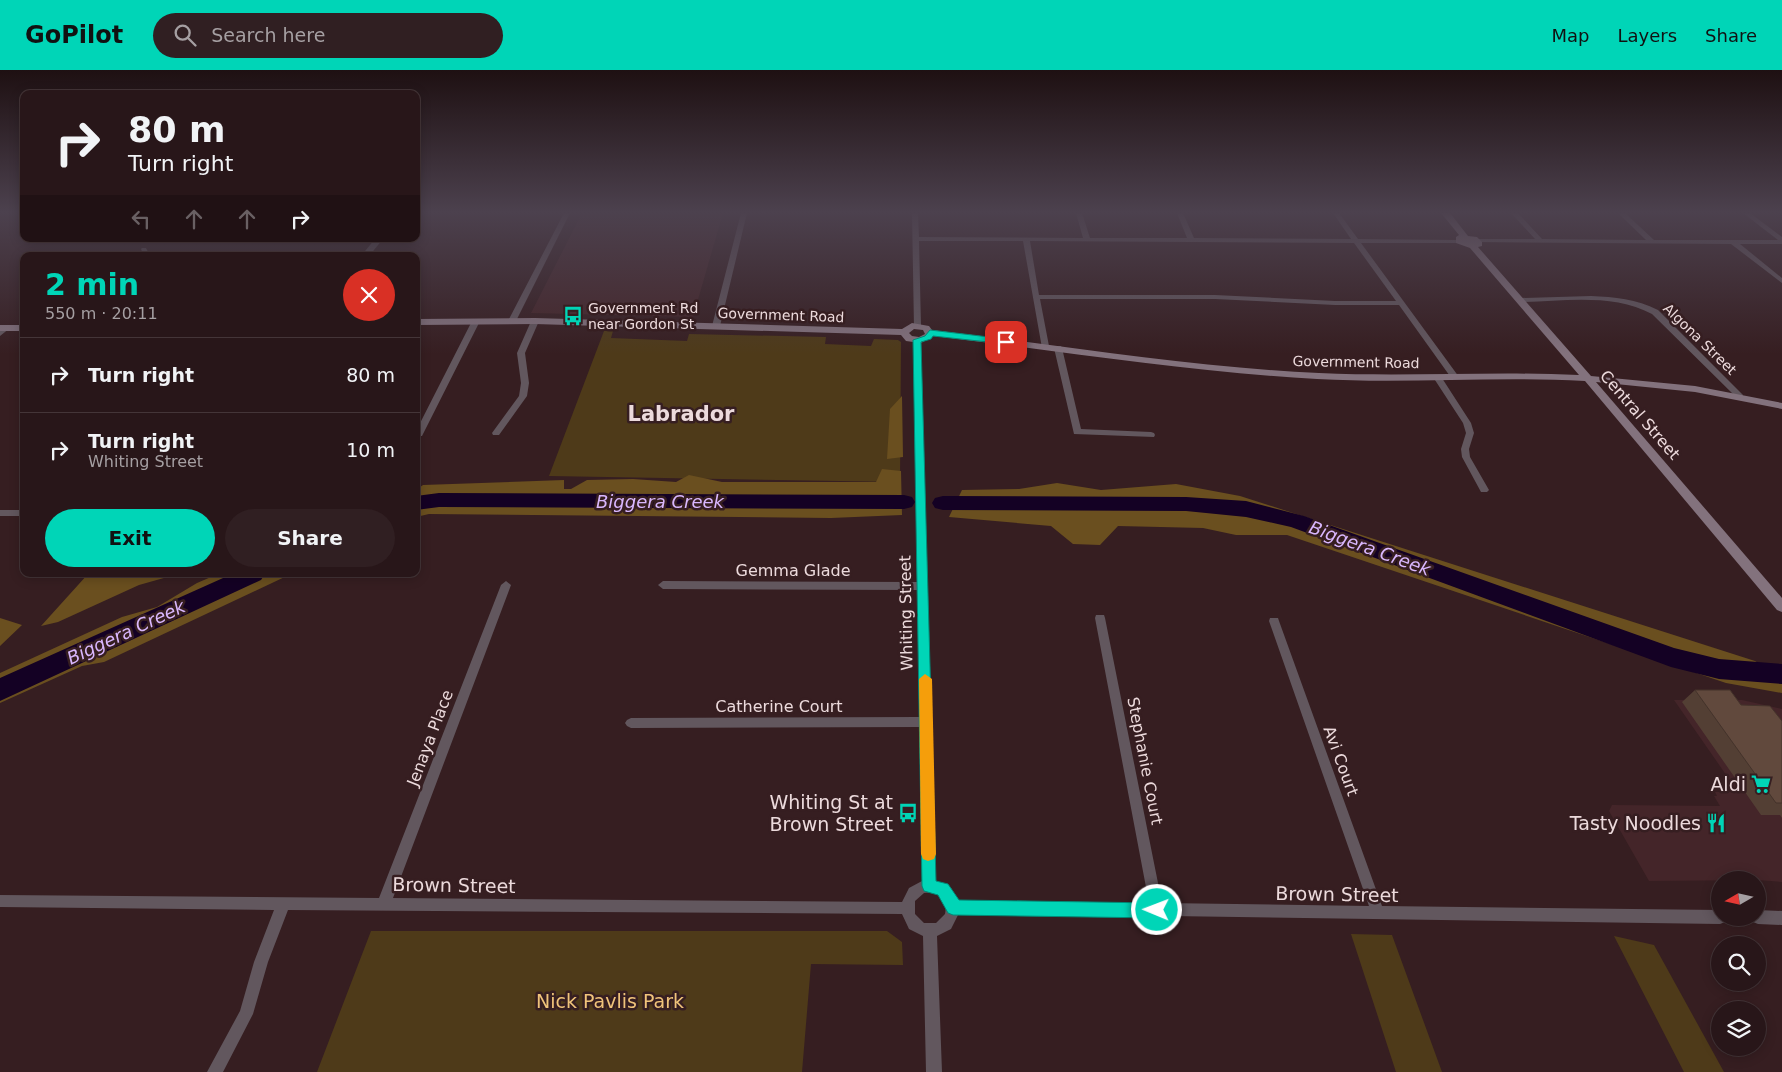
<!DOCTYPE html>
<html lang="en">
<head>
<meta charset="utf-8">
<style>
  :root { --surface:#281619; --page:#301f22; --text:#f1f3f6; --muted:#a59fa2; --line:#443538; --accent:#00d5b7 }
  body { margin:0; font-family:"DejaVu Sans",sans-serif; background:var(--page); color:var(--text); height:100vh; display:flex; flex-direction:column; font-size:19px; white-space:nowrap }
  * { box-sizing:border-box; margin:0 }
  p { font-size:16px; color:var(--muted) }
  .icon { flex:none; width:28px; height:28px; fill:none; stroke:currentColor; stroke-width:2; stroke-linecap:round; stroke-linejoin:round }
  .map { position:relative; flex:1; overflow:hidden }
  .drawer { position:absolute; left:20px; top:182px; width:400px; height:325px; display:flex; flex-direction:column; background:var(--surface); border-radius:10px; box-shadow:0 2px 12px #0003,0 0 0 1px var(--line) }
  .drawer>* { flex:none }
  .hud { position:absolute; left:20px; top:20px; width:400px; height:152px; border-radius:10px; box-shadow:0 2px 12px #0003,0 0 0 1px var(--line); background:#281619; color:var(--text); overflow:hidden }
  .needle { width:32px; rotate:261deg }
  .controls { position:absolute; left:1711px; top:801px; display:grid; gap:10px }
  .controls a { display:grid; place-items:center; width:55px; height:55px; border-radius:50%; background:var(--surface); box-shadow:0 2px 12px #0003,0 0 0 1px var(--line); font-size:25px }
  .pin { position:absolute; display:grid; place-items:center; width:42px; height:42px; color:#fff; margin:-21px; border-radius:10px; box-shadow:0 2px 8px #0006 }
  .me { position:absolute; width:55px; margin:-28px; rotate:271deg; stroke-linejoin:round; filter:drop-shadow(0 0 4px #0008) }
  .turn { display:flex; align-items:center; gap:18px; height:105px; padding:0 25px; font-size:22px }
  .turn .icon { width:65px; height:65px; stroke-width:2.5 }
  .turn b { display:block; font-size:35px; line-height:42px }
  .lanes { display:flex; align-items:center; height:48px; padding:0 25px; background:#0003; justify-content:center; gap:25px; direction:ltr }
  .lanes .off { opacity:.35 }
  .round { display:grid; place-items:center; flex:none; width:52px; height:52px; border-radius:26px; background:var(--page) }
  .summary { display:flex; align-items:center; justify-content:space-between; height:85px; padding:0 25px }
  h1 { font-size:30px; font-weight:700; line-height:38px; color:var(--accent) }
  .cta { display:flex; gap:10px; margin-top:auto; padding:10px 25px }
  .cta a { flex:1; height:58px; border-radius:30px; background:var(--accent); color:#111; font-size:20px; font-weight:700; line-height:58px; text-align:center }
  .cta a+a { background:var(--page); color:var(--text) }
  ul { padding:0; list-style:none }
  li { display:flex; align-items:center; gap:15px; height:75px; padding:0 25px; border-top:1px solid var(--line) }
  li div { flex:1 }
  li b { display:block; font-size:19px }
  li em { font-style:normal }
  header { display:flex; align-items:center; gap:30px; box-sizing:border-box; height:70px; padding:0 25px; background:var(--accent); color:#111 }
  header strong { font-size:24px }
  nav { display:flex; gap:28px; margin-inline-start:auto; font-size:18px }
  .search { width:350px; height:45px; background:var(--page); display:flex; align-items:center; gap:12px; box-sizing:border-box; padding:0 18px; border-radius:28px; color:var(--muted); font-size:19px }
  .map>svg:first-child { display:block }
  .built { fill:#442529 }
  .green { fill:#4e3a19 }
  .forest { fill:#6a4f1f }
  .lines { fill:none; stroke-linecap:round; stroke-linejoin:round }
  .river { fill:#140124; fill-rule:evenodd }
  .minor { fill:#62575e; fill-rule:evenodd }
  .tertiary { fill:#62575e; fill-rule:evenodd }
  .secondary { fill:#83727d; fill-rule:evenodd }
  .wall { fill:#533f34 }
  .building { fill:#61493d; stroke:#44332b }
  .route { fill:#00d5b7; stroke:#008a77 }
  .slow { fill:#f59e0b }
  .labels { text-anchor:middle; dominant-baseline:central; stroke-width:5; stroke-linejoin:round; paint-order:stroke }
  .far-poi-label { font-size:14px; fill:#ecdadc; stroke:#361e21; text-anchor:start }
  .far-street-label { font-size:14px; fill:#ecdadc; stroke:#361e21 }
  .street-label { font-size:16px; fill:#ecdadc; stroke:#361e21 }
  .water-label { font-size:18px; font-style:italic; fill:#d9b7fe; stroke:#361e21 }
  .near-poi-label { font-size:19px; fill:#ecdadc; stroke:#361e21; text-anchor:end }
  .near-street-label { font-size:19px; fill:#ecdadc; stroke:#361e21 }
  .near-park-label { font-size:19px; fill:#f0c37a; stroke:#361e21 }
  .district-label { font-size:21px; font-weight:bold; fill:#ecdadc; stroke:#361e21 }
</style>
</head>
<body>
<header>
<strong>GoPilot</strong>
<div class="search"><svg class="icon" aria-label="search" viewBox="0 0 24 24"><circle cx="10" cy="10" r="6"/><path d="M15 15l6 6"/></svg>Search here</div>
<nav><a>Map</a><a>Layers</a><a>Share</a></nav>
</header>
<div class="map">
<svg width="1782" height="1002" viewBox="0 0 1782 1002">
  <rect width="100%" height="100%" fill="#361e21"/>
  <!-- built -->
  <path class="built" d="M582,143H723L693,247L531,243Z
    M1674,630H1742L1782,639V812L1758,810L1649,811L1609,741L1612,735L1720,736L1714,726H1717L1715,722H1738Z"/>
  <!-- green -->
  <path class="green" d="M604,261H613L611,268L687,271L689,264L826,267L825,274L871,276L874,269L898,270L901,272L900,412L549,406Z
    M371,861H887L902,872L903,895L811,894L802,1002H317Z
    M1351,864L1392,865L1442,1002H1396Z
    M1614,866L1654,875L1724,1002H1684Z"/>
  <!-- forest -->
  <path class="forest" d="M902,326L903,387L887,389L890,339Z
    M882,399L901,401L902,445L831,448L429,444L416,447V420L423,415L564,410V419H571L587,410L633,409L676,412L689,405L722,412H876Z
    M1057,413L1101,420L1176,414L1240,426L1755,591L1782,608V623L1726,613L1287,465H1236L1203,458L1118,456L1100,475L1073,474L1051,456L949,447L962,420L1019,419Z
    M88,504H178L139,515L58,552L41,556Z
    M218,504H291L104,592L82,596L0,633V603L122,547L157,537L197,513Z
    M0,548L22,555L0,576Z"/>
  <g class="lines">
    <!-- river -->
    <path class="river" d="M439,423L904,425L912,427L915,432L912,437L904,439L439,437L416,440V426Z
      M943,426L1186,427L1246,431L1304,446L1674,578L1719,589L1782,594V614L1719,609L1671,597L1291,457L1246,447L1186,441L943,440L935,438L932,433L935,428Z
      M232,504H265L261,510L0,631V608Z"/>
    <!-- minor -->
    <path class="minor" d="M564,143H570L515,253H509L508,251Z
      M741,143H747L720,256L716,258L712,256Z
      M912,143H918L919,167L1083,168L1076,143H1082L1090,168H1187L1177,143H1183L1194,168L1351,169L1333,143H1339L1358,169L1461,170L1462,171L1459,173H1361L1459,307L1455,309H1452L1399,235H1335L1215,229H1040L1049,276L1048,278H1042L1023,171H919L921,256L920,258H914ZM1030,171L1354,173L1396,231H1335L1215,225H1039Z
      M1511,143H1518L1542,169L1646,170L1618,143H1625L1654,170H1778L1743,143H1750L1782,167V174H1740L1782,208V213L1731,174L1476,172L1475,171L1478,169H1535Z
      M142,178H146L150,186H144L141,179Z
      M1591,226C1615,227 1636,229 1658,240L1743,325L1742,327H1736L1652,244C1614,223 1564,231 1521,232L1517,230L1521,228Z
      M473,249H479L480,251L423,364L422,366H416V361Z
      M532,249H538L539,251L525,283L529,313L527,326L499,365H493L492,363L519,326L521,313L517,283Z
      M3,256H6L10,258L0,266V260Z
      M914,268H920L921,270L935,810L951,818L958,831L1149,833L1095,548L1096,545H1104L1105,548L1162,833L1369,836L1269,551L1270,548H1278L1279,551L1382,836L1720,840V848H1727L1725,852L1720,854L959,843L951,859L937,866L942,1002H926L923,866L909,859L902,844L288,840L268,892L253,944L223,1002H207L240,941L254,892L274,840L0,837V825L379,828L501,515L506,511L511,515L393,828L902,832L909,818L922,811L920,657L631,658L627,656L625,653L627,650L631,648L920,647L917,520L663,519L658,515L663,511L917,512ZM934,822C944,827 947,834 945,844L936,853H924L915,844V831L924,823Z
      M1055,276H1061L1062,278L1081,359L1151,362L1154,363L1155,365L1154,367L1074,364L1054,278Z
      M1434,305H1440L1471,353L1474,363L1469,379L1470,387L1489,420L1487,422H1481L1462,387L1461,379L1466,363L1463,353L1433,307Z
      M0,440H24V446H0Z
      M1758,840L1782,841V855L1758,854L1753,852L1751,848H1758Z"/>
    <!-- tertiary -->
    <path class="tertiary" d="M375,169H383L369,186H361Z"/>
    <!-- secondary -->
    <path class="secondary" d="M1441,143H1450L1468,166L1477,167L1482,172V176L1478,177L1591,306L1695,316L1782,333V339L1695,322L1596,312L1782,528V542L1777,540L1585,311C1495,306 1406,314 1317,309C1188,302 1061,281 934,266L921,273L906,271L901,265L535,254L416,255V249L535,248L902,259L912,253L929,256L932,260C1061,275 1189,297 1319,303C1406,307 1493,301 1579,305L1470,178L1456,173V167L1459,165ZM914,259L923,260L925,264L919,267L912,266L909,263Z
      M0,255H24V261H0Z"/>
  </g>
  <!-- wall -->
  <path class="wall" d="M1695,620L1741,635L1782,651V748L1780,745H1761L1682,632Z"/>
  <!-- building -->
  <path class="building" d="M1695,620H1730L1741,635L1770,636L1782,651V733H1776Z"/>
  <!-- sky -->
  <linearGradient id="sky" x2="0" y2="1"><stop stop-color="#1e1012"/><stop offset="0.5" stop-color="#4c414e"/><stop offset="1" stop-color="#4c414e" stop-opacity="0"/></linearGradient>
  <rect width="1782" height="284" fill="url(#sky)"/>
  <!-- route -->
  <path class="route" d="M930,260L1006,269L1010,272L1006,274L933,266L931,269L921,272L936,811L948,814L959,830L1157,833L1163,835L1165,840L1163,845L1157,848L953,845L948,843L938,825L924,821L922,816L913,270L925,266Z"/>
  <!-- slow -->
  <path class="slow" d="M925,604L932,609L936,784L934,789L928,791L923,789L921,784L919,609Z"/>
  <!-- icons -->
  <defs>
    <symbol id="bus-bare" viewBox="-9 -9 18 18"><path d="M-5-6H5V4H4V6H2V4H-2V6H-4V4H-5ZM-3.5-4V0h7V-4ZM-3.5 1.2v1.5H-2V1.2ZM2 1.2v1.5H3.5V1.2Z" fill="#00d5b7" stroke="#361e21" stroke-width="2.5" paint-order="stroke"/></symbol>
    <symbol id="supermarket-bare" viewBox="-9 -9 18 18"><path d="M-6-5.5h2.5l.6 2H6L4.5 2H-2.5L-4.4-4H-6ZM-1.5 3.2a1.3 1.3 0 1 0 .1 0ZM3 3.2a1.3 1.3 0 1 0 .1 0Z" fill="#00d5b7" stroke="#361e21" stroke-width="2.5" paint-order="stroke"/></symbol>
    <symbol id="restaurant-bare" viewBox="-9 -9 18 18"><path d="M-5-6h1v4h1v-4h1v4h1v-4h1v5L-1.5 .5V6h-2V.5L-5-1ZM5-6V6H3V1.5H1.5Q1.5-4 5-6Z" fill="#00d5b7" stroke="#361e21" stroke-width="2.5" paint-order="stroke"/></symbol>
  </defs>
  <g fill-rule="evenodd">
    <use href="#bus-bare" x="559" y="232" width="28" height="28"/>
    <use href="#supermarket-bare" x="1747" y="700" width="28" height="28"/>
    <use href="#bus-bare" x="894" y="729" width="28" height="28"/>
    <use href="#restaurant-bare" x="1702" y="739" width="28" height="28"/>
  </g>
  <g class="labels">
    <!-- far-poi labels -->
    <g class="far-poi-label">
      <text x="588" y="238">Government Rd<tspan x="588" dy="16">near Gordon St</tspan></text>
    </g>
    <!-- far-street labels -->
    <g class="far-street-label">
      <text transform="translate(781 245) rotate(2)">Government Road</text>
      <text transform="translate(1700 269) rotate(44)">Algona Street</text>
      <text transform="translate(1356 292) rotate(1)">Government Road</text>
    </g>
    <!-- street labels -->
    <g class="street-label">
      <text transform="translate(1640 345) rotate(49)">Central Street</text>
      <text x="793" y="500">Gemma Glade</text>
      <text transform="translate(906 543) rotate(-91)">Whiting Street</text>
      <text x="779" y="636">Catherine Court</text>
      <text transform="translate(430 668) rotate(-69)">Jenaya Place</text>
      <text transform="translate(1145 691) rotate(79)">Stephanie Court</text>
      <text transform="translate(1341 691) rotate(70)">Avi Court</text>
    </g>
    <!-- water labels -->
    <g class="water-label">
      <text x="660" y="431">Biggera Creek</text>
      <text transform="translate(1370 478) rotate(20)">Biggera Creek</text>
      <text transform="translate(126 562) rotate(-25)">Biggera Creek</text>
    </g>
    <!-- near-poi labels -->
    <g class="near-poi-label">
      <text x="1746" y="714">Aldi</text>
      <text x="893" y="732">Whiting St at<tspan x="893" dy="22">Brown Street</tspan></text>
      <text x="1701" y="753">Tasty Noodles</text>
    </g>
    <!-- near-street labels -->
    <g class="near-street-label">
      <text transform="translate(454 815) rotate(1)">Brown Street</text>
      <text transform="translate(1337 824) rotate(1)">Brown Street</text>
    </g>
    <!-- near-park labels -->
    <g class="near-park-label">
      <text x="610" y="931">Nick Pavlis Park</text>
    </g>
    <!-- district labels -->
    <g class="district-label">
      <text x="681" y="344">Labrador</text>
    </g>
  </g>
</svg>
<div class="controls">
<a><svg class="needle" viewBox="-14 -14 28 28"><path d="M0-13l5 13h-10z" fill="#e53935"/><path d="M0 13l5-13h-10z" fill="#a59fa2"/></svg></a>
<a><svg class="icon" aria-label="search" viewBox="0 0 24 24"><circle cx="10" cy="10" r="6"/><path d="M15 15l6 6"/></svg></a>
<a><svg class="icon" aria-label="layers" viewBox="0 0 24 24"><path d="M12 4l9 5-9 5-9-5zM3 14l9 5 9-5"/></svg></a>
</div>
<div class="pin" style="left:1006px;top:272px;background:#d93025"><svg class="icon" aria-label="arrive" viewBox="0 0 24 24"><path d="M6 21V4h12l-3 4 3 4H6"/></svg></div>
<svg class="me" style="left:1157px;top:840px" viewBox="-20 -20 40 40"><circle r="17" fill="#00d5b7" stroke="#fff" stroke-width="3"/><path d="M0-11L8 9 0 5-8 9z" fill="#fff"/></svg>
<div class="hud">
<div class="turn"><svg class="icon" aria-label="right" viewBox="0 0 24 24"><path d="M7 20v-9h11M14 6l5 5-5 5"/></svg><div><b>80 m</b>Turn right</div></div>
<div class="lanes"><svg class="icon off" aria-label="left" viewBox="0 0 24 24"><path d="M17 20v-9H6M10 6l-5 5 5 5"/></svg><svg class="icon off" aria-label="ahead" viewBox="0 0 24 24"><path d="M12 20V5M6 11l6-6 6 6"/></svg><svg class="icon off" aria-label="ahead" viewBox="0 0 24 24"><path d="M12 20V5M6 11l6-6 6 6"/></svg><svg class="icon" aria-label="right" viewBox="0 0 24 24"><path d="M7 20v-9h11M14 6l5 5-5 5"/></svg></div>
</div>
<section class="drawer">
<div class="summary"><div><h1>2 min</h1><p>550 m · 20:11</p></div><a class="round" style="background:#d93025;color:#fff"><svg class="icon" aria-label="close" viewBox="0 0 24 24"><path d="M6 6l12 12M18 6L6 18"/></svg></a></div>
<ul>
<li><svg class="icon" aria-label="right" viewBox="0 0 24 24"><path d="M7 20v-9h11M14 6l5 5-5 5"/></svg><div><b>Turn right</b></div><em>80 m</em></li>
<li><svg class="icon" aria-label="right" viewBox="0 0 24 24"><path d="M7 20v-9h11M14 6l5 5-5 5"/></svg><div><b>Turn right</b><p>Whiting Street</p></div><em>10 m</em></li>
</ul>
<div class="cta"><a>Exit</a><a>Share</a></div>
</section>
</div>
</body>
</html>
